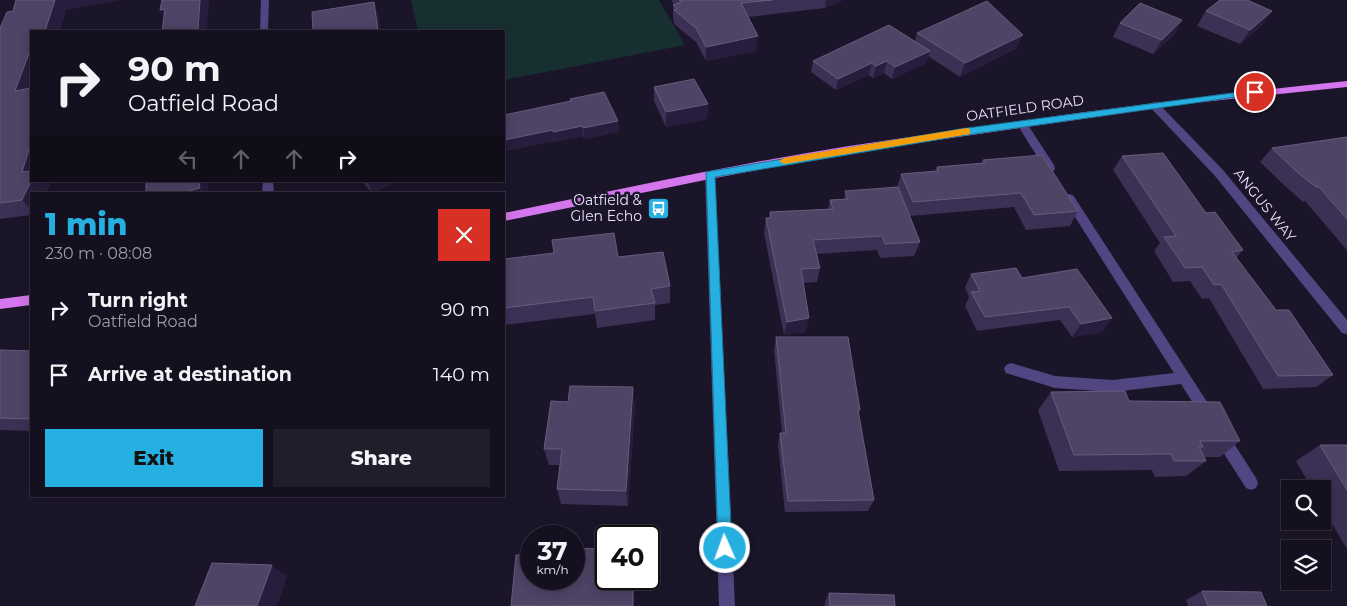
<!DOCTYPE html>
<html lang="en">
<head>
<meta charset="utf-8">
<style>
  :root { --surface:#14101f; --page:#211e2c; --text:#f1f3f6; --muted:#9d9da4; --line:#33303d; --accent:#26b0e2 }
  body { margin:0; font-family:Montserrat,sans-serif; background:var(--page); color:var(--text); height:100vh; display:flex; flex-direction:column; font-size:19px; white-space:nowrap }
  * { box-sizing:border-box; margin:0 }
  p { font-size:16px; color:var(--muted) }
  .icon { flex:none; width:28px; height:28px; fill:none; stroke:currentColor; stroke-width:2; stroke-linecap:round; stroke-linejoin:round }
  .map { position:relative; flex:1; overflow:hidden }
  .drawer { position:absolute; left:30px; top:192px; width:475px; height:305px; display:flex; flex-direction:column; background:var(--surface); border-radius:0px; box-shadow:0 2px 12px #0003,0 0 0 1px var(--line) }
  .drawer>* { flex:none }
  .guide { position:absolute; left:30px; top:30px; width:475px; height:152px; border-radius:0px; box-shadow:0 2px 12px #0003,0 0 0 1px var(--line); background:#14101f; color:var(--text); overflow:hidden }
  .fabs { position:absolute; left:1281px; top:480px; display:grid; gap:10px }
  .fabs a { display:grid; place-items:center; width:50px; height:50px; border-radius:0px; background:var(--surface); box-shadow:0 2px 12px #0003,0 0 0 1px var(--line); font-size:25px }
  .speed { position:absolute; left:520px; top:525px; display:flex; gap:10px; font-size:25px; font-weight:700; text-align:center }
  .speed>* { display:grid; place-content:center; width:65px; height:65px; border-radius:50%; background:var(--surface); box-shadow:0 2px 12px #0003,0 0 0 1px var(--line); line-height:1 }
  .speed small { font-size:12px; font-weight:400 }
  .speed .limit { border:2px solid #111; border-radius:8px; background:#fff; color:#111 }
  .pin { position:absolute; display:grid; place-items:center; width:42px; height:42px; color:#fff; margin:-21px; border:2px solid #fff; border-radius:50%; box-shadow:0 1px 5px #0007 }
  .me { position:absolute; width:55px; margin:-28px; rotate:358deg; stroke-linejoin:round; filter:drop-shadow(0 0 4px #0008) }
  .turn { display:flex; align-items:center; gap:18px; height:105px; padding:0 15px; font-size:22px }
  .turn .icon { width:65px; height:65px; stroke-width:2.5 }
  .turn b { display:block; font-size:35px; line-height:42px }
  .lanes { display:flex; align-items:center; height:48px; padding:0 15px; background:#0003; justify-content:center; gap:25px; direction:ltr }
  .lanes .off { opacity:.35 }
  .round { display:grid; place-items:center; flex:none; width:52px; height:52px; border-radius:0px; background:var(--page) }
  .headline { display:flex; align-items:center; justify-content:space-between; height:85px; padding:0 15px }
  h1 { font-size:30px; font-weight:800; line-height:38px; color:var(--accent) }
  .primary-button { display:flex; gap:10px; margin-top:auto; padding:10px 15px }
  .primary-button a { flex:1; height:58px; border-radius:0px; background:var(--accent); color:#111; font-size:20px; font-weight:800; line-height:58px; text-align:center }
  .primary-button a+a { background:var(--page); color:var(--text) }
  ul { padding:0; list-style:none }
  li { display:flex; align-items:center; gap:15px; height:65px; padding:0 15px }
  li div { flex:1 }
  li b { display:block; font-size:19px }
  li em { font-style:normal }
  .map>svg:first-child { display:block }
  .green { fill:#182f32 }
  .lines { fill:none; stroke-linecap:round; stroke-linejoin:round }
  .minor { fill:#524682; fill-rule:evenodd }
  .major { fill:#d476ed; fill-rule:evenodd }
  .wall { fill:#3d3055 }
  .shaded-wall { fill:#281d3c }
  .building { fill:#4f4366; stroke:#675c7e }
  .route { fill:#26b0e2; stroke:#197293 }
  .slow { fill:#f59e0b }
  .labels { text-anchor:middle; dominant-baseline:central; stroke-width:5; stroke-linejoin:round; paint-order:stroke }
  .street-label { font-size:14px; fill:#e8e1fb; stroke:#1b1529 }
  .poi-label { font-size:14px; fill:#e8e1fb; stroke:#1b1529; text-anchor:end }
</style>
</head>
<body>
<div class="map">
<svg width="1347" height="606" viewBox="0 0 1347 606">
  <rect width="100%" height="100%" fill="#1b1529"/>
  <!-- green -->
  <path class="green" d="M411,0H659L685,45L504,80V31H418Z"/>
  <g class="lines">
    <!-- minor -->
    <path class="minor" d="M261,0H269L268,31H260Z
      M1154,102L1158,103L1223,170L1347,320V334L1342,333L1215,176L1150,107L1149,105Z
      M1022,121L1026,122L1054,165L1055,168L1054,171H1046L1017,124Z
      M710,171L715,175L735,606H719L705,175Z
      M263,181H273L274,194H262Z
      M1069,194L1073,195L1213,411L1215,415L1213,419L1208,421L1203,419L1181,384L1113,392L1055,388L1006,373L1004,369L1006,365L1011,363L1055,376L1113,380L1174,373L1063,198Z
      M1221,430L1226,431L1256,478L1258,483L1256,488L1251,490L1246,488L1216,441L1214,436L1216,431Z"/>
    <!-- major -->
    <path class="major" d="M1347,81V87L1192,103L848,153L710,179L504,221V213C619,190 734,164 849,146C1015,121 1181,98 1347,81Z
      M31,295V305L0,309V299Z"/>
  </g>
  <!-- wall -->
  <path class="wall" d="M671,0H843L825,8L748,17L756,51L706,61L696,42L674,24V20L673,19V5H674Z
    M66,10L60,31H31V181H47L50,185L45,194H31V215L0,219V28L13,11Z
    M1206,11H1272L1262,25L1240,44L1197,26Z
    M1182,20L1174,35L1153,54L1113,37L1120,23Z
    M917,33L1017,48L960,77L928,56L926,63L892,79L884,73L873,78L869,75L836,90L811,72L813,61L915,41Z
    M654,87L708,104L707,119L666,127L654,101Z
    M570,99L618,121L619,132L584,139L583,136L555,142L554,141L504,151L570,101Z
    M1347,137V250L1305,201L1303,202L1285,186L1260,162L1272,148Z
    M1122,156L1206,213L1243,250L1236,258L1276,310L1333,375L1316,387L1263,389L1209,298L1202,299L1190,281L1173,282L1154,251L1160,243L1113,170Z
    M983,160L1078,211L1070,226L1026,230L1014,207L910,216L920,242L914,256L880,258L877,250L816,254L820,268L817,282L804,283L806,332L784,335L764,233L766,218H769L770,212L828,209L830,200L844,199L845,191L897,188L901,174L935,171L937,167L981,163Z
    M362,181H397L372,193Z
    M618,257L670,286V303L655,305V320L597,328L595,314L504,325V259Z
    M971,274L1022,278L1112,318L1102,332L1072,337L1060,320L977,331L965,306L969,297L965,287Z
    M776,337L860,410L858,415L874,500L868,511L785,512L778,445L780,433H782L774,350Z
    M0,350L31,351V431L0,430Z
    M1051,392L1129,401L1240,441L1220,457H1204L1206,461L1186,476L1155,477L1152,470L1059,471L1038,410Z
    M568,402L635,405L628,506L561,504L557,489L560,465H549L544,449Z
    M1320,445H1347V549L1322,507V489H1312L1296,461Z
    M1202,591L1267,606H1188L1186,600Z
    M829,593L895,606H825V602Z"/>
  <!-- shaded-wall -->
  <path class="shaded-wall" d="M55,0H121L66,10L60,31H45Z
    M200,0H209L207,31H198Z
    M826,0H843L825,8Z
    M374,2L379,16L381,31H378Z
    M165,9L169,24L160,10Z
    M1272,11L1262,25L1240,44L1250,30Z
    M1182,20L1174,35L1153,54L1162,40Z
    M1023,35L1017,48L960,77L965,63Z
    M758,36L756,51L706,61V47Z
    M31,48V94L15,91Z
    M930,51L926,63L892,79L895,67Z
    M887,61L884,73L873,78L876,66Z
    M872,63L869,75L836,90L838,79Z
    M708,104L707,119L666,127V112Z
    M618,121L619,132L584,139L583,128Z
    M582,126L583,136L555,142L553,132Z
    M553,130L554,141L504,151V140Z
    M31,143V181H47L50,185L45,194H31V210L22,200V172Z
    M199,181H208L209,194H178Z
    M367,181H397L372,193Z
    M809,318L806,332L784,335L787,322Z
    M1112,318L1102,332L1072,337L1081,324Z
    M633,387L635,405L628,506L626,491Z
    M272,565L287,577L277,606H257Z
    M633,579H634V606H633Z"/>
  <!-- building -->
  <path class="building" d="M16,0H55L45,31H31V48L15,91L31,88V143L22,172L31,171V181L22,200L0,203V28L7,12L13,11Z
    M162,0H200L198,31H162L165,9L160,10Z
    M679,0H772L741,3L758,36L706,47L696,28L674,10L677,9L673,5L681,2Z
    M1220,0H1247L1272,11L1250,30L1206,11Z
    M987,1L1023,35L965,63L917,33Z
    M374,2L378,31H313L312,12Z
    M1140,3L1182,20L1162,40L1120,23Z
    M889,25L930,51L895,67L887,61L876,66L872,63L838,79L813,61Z
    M694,79L708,104L666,112L654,87Z
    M604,92L618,121L583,128L582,126L553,132V130L504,140V115L571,101L570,99Z
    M1347,137V219L1319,187H1316L1297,172L1272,148Z
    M1163,153L1206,213L1215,212L1243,250L1232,252L1276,310H1289L1333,375L1278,376L1221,284L1214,285L1202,267L1185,268L1164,237L1176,236L1122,156Z
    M1042,155L1078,211L1034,215L1021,193L913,202L901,174L938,171L937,167L985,163L983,160Z
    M146,181H199L200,188L178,194H146Z
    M898,187L920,242L885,244L882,236L813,240L820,268L801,269L809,318L787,322L766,218H771L770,212L833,209L830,200L848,199L845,191Z
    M614,233L618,257L663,252L670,286L651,289L655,303L595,311L593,297L504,308V259L554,253L552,240Z
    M1016,268L1022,278L1077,269L1112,318L1081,324L1069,307L985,317L971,292L980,291L971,274Z
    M776,337H848L860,410H858L874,500L788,501L780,433H786Z
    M0,350L31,351V419L0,418Z
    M570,386L633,387L626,491L557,489L562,449H544L551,401L568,402Z
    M1125,391L1129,401L1220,402L1240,441H1200L1203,447H1199L1206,461H1174L1171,454L1074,455L1051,392Z
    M1320,445H1347V490Z
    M574,548L606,549V579H633V606H511L516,555L531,554V579H574Z
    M212,563L272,565L257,606H195Z
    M1202,591L1261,592L1267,606H1208Z
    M829,593L894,595L895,606H830Z"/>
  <!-- route -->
  <path class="route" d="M1255,90L1259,92L1258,94L960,136L715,177L732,548L730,553L725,555L720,553L718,548L706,172L960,129Z"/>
  <!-- slow -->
  <path class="slow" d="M967,128L970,129V134L784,164L779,161L784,158Z"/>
  <!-- icons -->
  <defs>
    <symbol id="bus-square" viewBox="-11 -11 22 22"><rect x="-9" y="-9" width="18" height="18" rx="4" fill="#26b0e2" stroke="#1b1529"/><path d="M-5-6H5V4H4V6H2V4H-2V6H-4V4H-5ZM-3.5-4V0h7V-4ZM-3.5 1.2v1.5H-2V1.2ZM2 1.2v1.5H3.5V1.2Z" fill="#fff"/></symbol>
  </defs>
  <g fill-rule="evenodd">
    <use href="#bus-square" x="646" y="196" width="25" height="25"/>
  </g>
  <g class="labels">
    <!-- street labels -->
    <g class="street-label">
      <text transform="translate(1025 108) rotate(-8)">OATFIELD ROAD</text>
      <text transform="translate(1265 205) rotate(51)">ANGUS WAY</text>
    </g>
    <!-- poi labels -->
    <g class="poi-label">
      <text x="642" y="200">Oatfield &amp;<tspan x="642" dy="16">Glen Echo</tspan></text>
    </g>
  </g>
</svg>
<div class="fabs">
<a><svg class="icon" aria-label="search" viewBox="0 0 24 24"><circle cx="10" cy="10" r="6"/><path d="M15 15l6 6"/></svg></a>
<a><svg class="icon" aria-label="layers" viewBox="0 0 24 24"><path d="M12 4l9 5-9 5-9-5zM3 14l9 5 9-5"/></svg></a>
</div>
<div class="speed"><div>37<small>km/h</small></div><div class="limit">40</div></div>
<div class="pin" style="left:1255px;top:92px;background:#d93025"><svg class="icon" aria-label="arrive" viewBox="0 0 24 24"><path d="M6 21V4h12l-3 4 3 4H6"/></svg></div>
<svg class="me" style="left:725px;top:548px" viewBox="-20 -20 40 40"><circle r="17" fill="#26b0e2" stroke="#fff" stroke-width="3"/><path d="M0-11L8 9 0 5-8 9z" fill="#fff"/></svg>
<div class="guide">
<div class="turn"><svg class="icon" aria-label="right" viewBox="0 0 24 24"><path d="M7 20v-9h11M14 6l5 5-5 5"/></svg><div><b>90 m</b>Oatfield Road</div></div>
<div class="lanes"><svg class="icon off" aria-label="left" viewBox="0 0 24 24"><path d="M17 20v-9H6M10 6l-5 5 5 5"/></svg><svg class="icon off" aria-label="ahead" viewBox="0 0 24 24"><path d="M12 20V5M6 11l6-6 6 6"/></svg><svg class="icon off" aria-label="ahead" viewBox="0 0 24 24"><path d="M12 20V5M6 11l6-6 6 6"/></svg><svg class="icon" aria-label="right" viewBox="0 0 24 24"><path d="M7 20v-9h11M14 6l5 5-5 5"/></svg></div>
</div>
<section class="drawer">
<div class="headline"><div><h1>1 min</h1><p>230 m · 08:08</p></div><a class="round" style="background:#d93025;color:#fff"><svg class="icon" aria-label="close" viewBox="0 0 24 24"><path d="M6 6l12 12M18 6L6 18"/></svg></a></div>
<ul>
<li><svg class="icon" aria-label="right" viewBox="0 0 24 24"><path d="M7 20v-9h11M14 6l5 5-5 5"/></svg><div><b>Turn right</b><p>Oatfield Road</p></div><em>90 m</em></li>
<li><svg class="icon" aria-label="arrive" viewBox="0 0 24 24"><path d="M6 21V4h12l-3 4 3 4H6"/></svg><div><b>Arrive at destination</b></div><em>140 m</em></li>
</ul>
<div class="primary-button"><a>Exit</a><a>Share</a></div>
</section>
</div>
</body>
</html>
